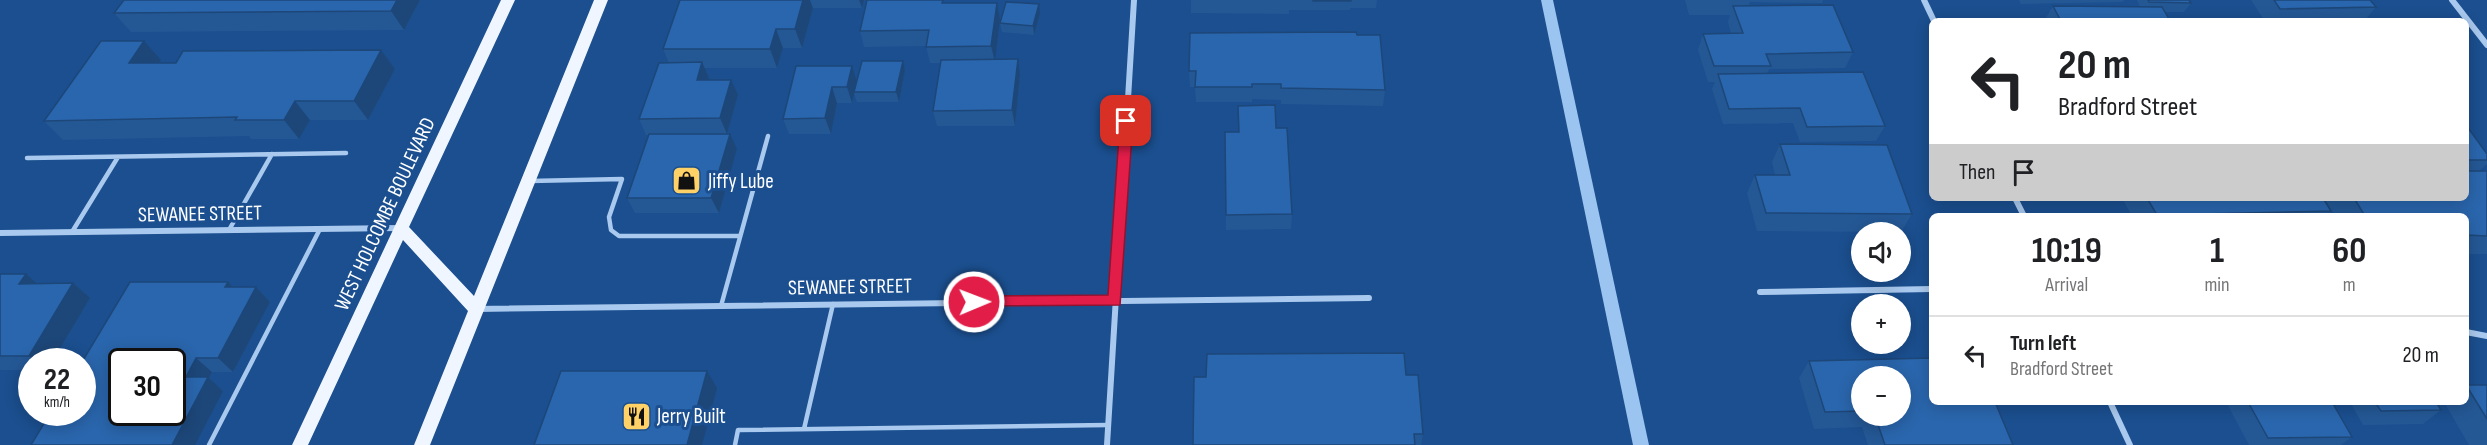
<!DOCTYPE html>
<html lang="en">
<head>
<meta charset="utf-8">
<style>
  :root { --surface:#fff; --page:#f6f6f6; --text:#202124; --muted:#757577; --line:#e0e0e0 }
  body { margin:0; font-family:"Sofia Sans Condensed",sans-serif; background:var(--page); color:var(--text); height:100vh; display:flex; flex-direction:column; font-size:22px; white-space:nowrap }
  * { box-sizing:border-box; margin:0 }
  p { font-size:20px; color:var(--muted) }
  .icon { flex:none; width:33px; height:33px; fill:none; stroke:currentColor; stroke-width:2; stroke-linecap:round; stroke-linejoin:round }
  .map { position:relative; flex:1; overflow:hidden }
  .details { position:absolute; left:1929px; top:213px; width:540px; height:192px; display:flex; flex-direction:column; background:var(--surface); border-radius:9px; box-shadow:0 3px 15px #0003 }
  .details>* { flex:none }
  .hud { position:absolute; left:1929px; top:18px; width:540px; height:183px; border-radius:9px; box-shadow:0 3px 15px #0003; background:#fff; color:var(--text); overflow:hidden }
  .tools { position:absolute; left:1851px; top:222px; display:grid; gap:12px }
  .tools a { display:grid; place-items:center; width:60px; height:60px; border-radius:50%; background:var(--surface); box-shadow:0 3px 15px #0003; font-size:30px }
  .speed { position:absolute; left:18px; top:348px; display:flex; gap:12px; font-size:30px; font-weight:700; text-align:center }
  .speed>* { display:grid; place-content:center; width:78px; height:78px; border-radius:50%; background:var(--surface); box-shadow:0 3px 15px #0003; line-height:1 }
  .speed small { font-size:15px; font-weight:400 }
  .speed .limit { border:3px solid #111; border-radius:9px; background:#fff; color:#111 }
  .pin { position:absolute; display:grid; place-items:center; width:51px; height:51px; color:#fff; margin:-26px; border-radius:12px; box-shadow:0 3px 9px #0006 }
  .me { position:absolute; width:66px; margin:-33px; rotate:89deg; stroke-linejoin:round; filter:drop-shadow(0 0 4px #0008) }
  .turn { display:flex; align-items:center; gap:21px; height:126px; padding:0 30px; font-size:27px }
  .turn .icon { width:78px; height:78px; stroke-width:2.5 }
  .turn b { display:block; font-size:42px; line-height:51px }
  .then { display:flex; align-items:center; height:57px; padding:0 30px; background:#0003; gap:12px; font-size:22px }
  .eta { display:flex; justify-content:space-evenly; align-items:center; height:102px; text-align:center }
  .eta b { font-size:36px; font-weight:700; line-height:42px }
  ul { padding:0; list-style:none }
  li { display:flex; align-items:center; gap:18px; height:78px; padding:0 30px; border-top:2px solid var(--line) }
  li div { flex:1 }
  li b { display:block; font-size:22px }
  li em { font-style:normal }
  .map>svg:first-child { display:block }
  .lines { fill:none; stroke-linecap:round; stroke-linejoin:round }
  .stream { fill:#9cc4f0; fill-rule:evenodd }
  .lane { stroke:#a9c9ee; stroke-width:4.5 }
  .street { stroke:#a9c9ee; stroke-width:6 }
  .primary { fill:#f0f6ff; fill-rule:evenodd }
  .wall { fill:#245895; fill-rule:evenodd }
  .shaded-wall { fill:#1d4779 }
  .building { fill:#2a66ad; stroke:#1d4779; stroke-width:1.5; fill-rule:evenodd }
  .route { fill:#e11d48; stroke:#92132f; stroke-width:1.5 }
  .labels { text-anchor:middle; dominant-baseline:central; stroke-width:6; stroke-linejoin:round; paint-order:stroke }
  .poi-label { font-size:21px; fill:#fff; stroke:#1b4f8f; text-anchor:start }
  .street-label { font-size:21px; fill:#fff; stroke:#1b4f8f }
</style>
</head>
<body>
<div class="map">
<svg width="2487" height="445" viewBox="0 0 2487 445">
  <rect width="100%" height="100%" fill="#1b4f8f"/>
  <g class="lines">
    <!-- stream -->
    <path class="stream" d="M1541,0H1553L1649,445H1633Z"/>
    <!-- lane -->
    <path class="lane" d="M27,158L346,153
      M530,181L622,179L609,217L611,230L619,236H740
      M229,230L272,154
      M72,232L118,157
      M721,306L768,136
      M804,429L833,304
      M209,445L320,229
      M735,445L738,430L1108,425"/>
    <!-- street -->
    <path class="street" d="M1924,0L1934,21
      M2452,0L2487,45
      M2015,198L2024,216
      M0,233L401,228
      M1760,292L1932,289
      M477,309L1369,298
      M2466,332L2487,336
      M2110,402L2130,445
      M1107,445L1134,0"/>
    <!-- primary -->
    <path class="primary" d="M501,0H515L409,227L474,296L594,0H608L430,445H414L468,311L403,240L308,445H292Z"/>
  </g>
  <!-- wall -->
  <path class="wall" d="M420,0L404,30L131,32L114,13Z
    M680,0H864L862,8H813L802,48H783L777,68H704L709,78L708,80L738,95L727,134L737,149L719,213H635L627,198L649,135H646L639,119L669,63L663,49Z
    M1191,0H1377L1376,8H1350V10H1289V14L1191,13Z
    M1685,0H1823L1822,3L1750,2L1748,6L1853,52L1845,68L1769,69L1767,73L1885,126L1876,141L1800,142L1793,123L1723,124L1712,89L1715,82H1708L1698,50L1703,34L1731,33L1728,22L1730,15H1689Z
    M2019,0H2124L2122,2L2021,4Z
    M2137,0H2189L2191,3L2184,12H2164L2170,21H2044L2053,6L2140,7Z
    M2251,0H2370L2376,7L2366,19L2387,21H2257L2264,20Z
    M946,3H997L1000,19L995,59L1020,75L1015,126H937L933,111L941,63H930L926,46L864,47L860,31Z
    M1040,14L1034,35L1002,32L1000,23Z
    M1357,35L1385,90L1383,106L1281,104V100L1252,99V102H1196L1195,87H1190L1189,71Z
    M381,50L395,69L368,120H310L299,139H251L249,136L63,140L44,121L161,60L159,63H176Z
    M903,61L905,70L899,102H857L854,93L852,103H837L831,134H789L783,119L852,66L857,81Z
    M2466,125L2487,154V164L2479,171H2487V254H2466V216H2335L2324,198H2466Z
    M1276,128L1292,214L1291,229L1226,230L1225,132H1238Z
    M1780,144L1912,214L1901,232L1757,231L1747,193L1755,175H1775L1772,162Z
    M2122,198H2323L2331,211L2326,216H2132Z
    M0,274L90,298L52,362H32V370H0Z
    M228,282L234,287H256L270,302L233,372H212L209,378L223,391L51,412Z
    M1932,358V402H1995L2013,445H1868L1862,427L1814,429L1799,378L1809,361ZM1862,376H1900V416H1862Z
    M1406,375L1423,434L1421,445H1193Z
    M2466,385H2487V445H2469L2444,402H2466Z
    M2226,402H2332L2352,437L2341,445H2249Z
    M2350,402H2436L2441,410L2423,424L2363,425Z"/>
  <!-- shaded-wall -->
  <path class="shaded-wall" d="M397,0H420L404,30L391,11Z
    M803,0H810L813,8L802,48L795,29Z
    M859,0H864L862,8Z
    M997,3L1000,19L995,62L991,46Z
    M1039,4L1040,14L1034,35L1033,26Z
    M776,29L783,48L777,68L770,49Z
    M144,41L161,60L146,82L129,63Z
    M381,50L395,69L368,120L354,101Z
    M1018,59L1020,75L1015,126L1012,110Z
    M903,61L905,70L899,102L896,92Z
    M702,62L709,78L704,96L697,80Z
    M852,66L857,81L852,103L847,87Z
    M731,80L738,95L727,134L720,118Z
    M832,87L837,103L831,134L825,118Z
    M295,101L310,120L299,139L284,120Z
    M730,134L737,149L719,213L711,198Z
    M26,274L43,289L19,284Z
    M228,282L243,296L225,287Z
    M73,283L90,298L52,362H36L29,356Z
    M256,287L270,302L233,372L218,358Z
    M196,358L212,372L209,378L223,391L195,445H172L186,377Z
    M707,371L717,388L702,445H687Z"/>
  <!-- building -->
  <path class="building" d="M124,0H397L391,11L114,13Z
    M680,0H803L795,29H776L770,49H663Z
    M867,0H943L942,3H997L991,46L926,47L929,30L860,31Z
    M1313,0H1351V1H1313Z
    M2148,0H2189L2191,3L2149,2Z
    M2274,0H2370L2376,7L2280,9Z
    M1006,2L1039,4L1033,26L1000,23Z
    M1833,5L1853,52L1766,54L1771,66H1714L1703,34L1743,33L1733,6Z
    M2053,6L2162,7L2170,21H2061Z
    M2386,19L2387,21H2258V20Z
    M1356,32L1357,35H1380L1385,90L1281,88V84H1252V87H1195L1196,71H1189L1190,33Z
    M101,41H144L129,63H176L183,51L381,50L354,101H295L284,120H235L237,117L44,121Z
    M1018,59L1012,110L933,111L941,60Z
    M862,61H903L896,92H854Z
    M702,62L697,80H731L720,118L639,119L659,63Z
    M796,66H852L847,87H832L825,118L783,119Z
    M1863,72L1885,126L1807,127L1800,108L1729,109L1718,74Z
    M1275,105L1276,128H1287L1292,214L1226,215L1225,132H1239L1238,106Z
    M2466,125L2487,154V160H2466Z
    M649,134H730L711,198H627Z
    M1780,144L1887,145L1912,214L1766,213L1755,175H1790Z
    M2466,171H2487V236L2466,235V216H2365L2354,198H2466Z
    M2147,198H2323L2331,211L2157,215Z
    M0,274H26L19,284L73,283L29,356H0Z
    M130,282H228L225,287H256L218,358H196L186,377H208L172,445H31L51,412H82V362ZM122,362H172V412H122Z
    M1404,353L1406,375H1418L1423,434H1414L1415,445H1193L1194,377H1206L1207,354Z
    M1932,358V402H1995L2013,445H1885L1875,416H1900V376H1862V411L1825,412L1809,361Z
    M561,371H707L687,445H534Z
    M2466,385H2487V419Z
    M2248,402H2332L2352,437L2268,438Z
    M2375,402H2436L2441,410L2381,411Z"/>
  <!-- route -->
  <path class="route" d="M1126,116L1133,121L1120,305L969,306L967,302L969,298L974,296L1108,295L1120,121Z"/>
  <!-- icons -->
  <defs>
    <symbol id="shop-square" viewBox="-11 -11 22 22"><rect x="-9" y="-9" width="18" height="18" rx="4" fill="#ffd166" stroke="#1b4f8f"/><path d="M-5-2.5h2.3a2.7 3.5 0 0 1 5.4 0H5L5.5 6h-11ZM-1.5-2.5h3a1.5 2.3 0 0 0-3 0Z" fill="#111"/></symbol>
    <symbol id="restaurant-square" viewBox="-11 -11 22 22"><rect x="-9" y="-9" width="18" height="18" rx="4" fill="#ffd166" stroke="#1b4f8f"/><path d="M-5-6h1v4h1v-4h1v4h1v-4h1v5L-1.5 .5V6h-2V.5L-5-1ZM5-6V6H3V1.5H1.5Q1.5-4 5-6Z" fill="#111"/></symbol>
  </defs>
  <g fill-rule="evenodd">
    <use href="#shop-square" x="670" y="164" width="33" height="33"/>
    <use href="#restaurant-square" x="620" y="400" width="33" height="33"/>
  </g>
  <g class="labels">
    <!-- poi labels -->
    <g class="poi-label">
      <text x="708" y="181">Jiffy Lube</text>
      <text x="657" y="416">Jerry Built</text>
    </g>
    <!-- street labels -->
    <g class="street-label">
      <text transform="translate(200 214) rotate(-1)">SEWANEE STREET</text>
      <text transform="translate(385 214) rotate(-65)">WEST HOLCOMBE BOULEVARD</text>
      <text transform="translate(850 287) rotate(-1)">SEWANEE STREET</text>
    </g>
  </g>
</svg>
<div class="tools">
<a><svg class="icon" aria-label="sound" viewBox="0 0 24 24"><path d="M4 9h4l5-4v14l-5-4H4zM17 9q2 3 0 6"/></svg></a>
<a>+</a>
<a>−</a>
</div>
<div class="speed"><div>22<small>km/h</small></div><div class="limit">30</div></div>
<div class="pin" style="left:1126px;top:121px;background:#d93025"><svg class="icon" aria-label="arrive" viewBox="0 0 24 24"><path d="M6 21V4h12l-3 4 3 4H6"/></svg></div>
<svg class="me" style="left:974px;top:302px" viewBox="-20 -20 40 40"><circle r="17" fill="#e11d48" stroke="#fff" stroke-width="3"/><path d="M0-11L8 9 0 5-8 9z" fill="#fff"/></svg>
<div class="hud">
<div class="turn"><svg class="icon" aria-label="left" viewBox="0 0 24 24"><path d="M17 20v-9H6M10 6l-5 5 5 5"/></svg><div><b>20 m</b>Bradford Street</div></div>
<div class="then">Then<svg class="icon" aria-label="arrive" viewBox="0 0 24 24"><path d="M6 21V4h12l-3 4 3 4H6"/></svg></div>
</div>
<section class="details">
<div class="eta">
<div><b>10:19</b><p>Arrival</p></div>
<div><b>1</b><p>min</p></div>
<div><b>60</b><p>m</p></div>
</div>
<ul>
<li><svg class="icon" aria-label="left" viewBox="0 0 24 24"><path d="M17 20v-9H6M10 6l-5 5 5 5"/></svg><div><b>Turn left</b><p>Bradford Street</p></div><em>20 m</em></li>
</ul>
</section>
</div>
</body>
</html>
